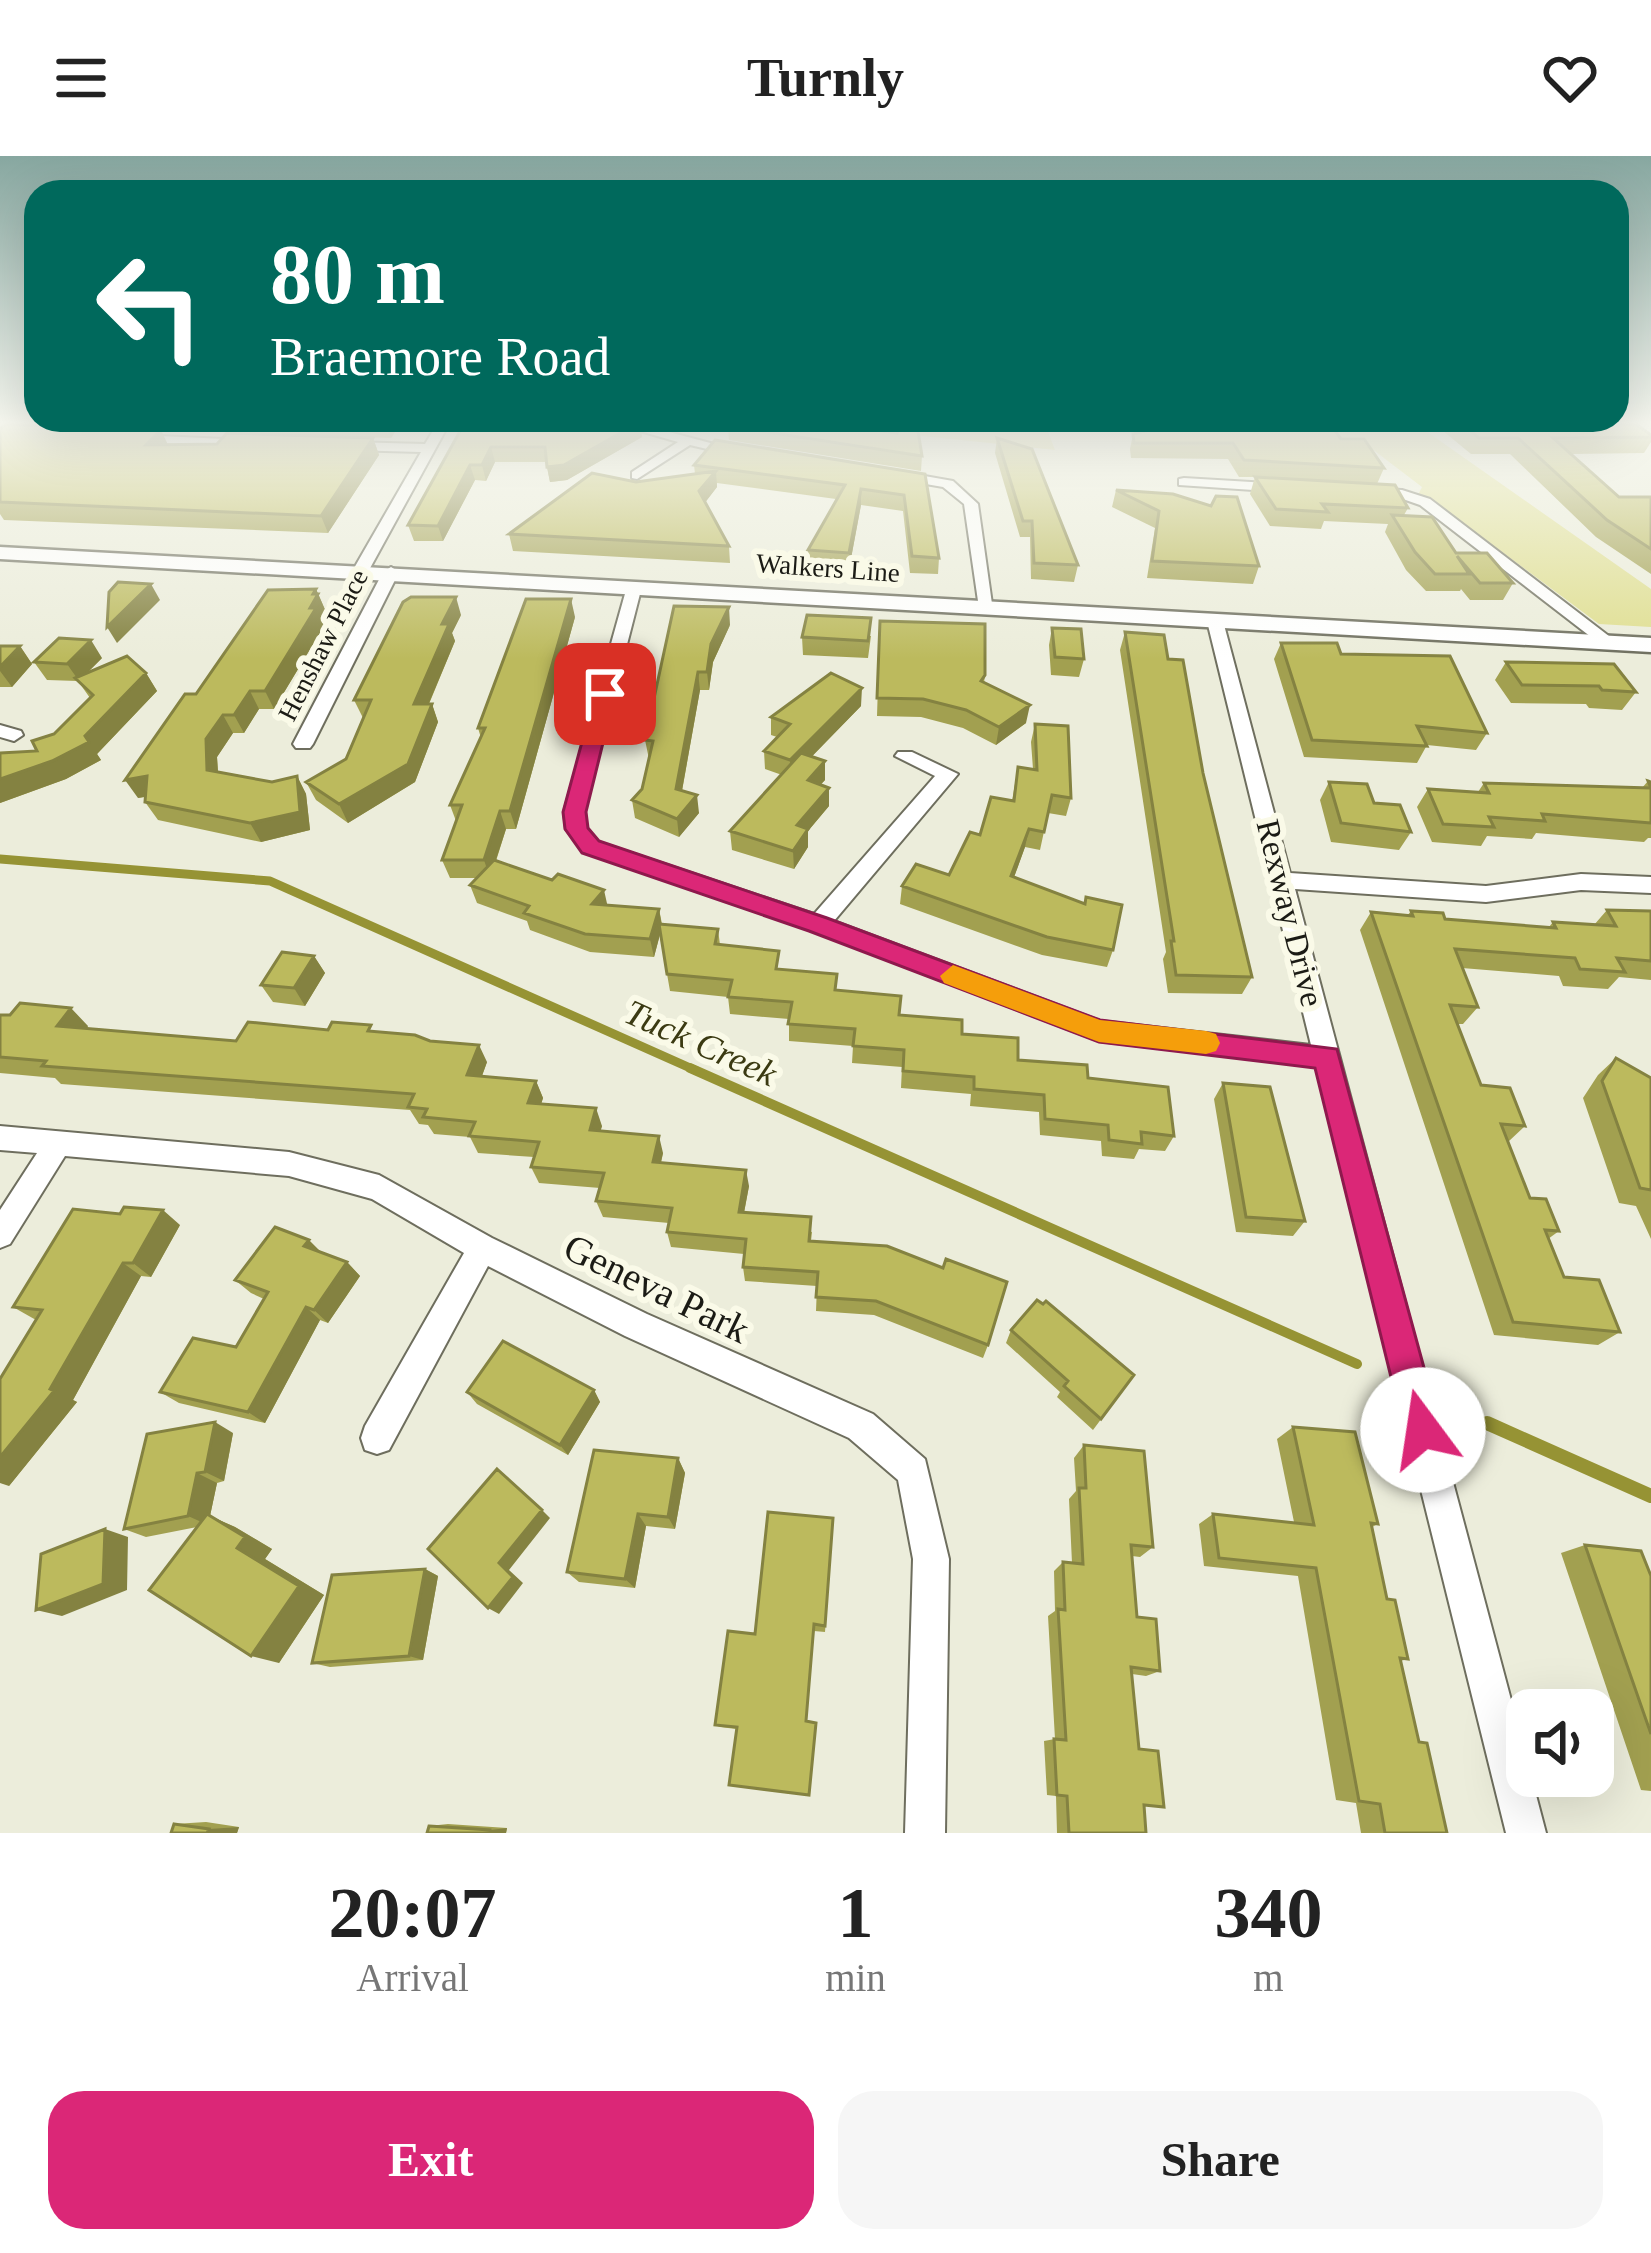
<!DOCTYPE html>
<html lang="en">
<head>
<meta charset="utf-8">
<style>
  :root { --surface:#fff; --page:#f6f6f6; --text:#222; --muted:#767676; --accent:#db2777 }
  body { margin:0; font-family:"Times New Roman",serif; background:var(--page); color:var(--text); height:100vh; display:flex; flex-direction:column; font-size:45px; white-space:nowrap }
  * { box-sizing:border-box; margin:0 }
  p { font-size:39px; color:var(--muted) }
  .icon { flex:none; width:66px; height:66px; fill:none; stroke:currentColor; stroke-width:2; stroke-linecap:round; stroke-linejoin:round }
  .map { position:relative; height:1677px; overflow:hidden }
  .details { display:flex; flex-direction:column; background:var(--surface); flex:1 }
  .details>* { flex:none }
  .hud { position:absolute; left:24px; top:24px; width:1605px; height:252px; border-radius:36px; box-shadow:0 12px 48px #0002; background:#00695c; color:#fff; overflow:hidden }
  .fabs { position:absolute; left:1506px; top:1533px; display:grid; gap:24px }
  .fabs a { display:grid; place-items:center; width:108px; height:108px; border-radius:24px; background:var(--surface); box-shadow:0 12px 48px #0002; font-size:60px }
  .pin { position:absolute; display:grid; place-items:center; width:102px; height:102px; color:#fff; margin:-51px; border-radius:24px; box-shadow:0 6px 18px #0006 }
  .me { position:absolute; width:132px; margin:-66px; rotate:346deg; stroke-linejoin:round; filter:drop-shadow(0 0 9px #0008) }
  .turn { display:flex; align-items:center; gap:42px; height:252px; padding:0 48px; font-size:54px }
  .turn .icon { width:156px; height:156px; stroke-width:2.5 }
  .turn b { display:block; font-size:84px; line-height:102px }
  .eta { display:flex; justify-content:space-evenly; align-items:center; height:204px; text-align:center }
  .eta b { font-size:72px; font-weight:700; line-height:84px }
  .button { display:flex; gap:24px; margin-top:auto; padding:24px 48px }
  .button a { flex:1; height:138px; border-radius:36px; background:var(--accent); color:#fff; font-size:48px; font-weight:700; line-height:138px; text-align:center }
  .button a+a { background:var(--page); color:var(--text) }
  header { display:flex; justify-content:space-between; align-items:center; height:156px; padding:0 48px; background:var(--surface); font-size:54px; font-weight:700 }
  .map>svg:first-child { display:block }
  .green { fill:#dfde8f }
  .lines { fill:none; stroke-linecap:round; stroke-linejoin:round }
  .stream-far2 { stroke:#969334; stroke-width:9 }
  .stream-far1 { stroke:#969334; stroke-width:10 }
  .stream { stroke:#969334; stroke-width:14 }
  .street-casing { stroke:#6e6e5e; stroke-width:4 }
  .secondary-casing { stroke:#6e6e5e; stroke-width:5 }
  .street { fill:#fff; fill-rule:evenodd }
  .secondary { fill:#fff; fill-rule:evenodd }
  .wall { fill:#a2a050 }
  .shaded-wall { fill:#848241 }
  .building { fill:#bcba5d; stroke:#848241; stroke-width:3 }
  .route { fill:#db2777; stroke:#8e194d; stroke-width:3 }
  .slow { fill:#f59e0b }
  .labels { text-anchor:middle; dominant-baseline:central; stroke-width:12; stroke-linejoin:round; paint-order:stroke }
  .far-street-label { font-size:27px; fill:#1b1b15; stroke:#fafae8 }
  .street-label { font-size:33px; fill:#1b1b15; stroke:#fafae8 }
  .water-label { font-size:36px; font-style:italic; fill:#3b3a12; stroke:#fafae8 }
  .near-street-label { font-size:39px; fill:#1b1b15; stroke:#fafae8 }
</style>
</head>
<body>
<header><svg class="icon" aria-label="menu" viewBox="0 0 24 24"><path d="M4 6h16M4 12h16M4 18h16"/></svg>Turnly<svg class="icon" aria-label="heart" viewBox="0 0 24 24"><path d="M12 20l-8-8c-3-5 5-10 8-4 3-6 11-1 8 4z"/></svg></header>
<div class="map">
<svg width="1651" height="1677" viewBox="0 0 1651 1677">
  <rect width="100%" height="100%" fill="#eceddb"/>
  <!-- green -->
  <path class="green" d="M828,268H1045L1055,294L847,272Z
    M1313,268H1416L1651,433V471L1599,468L1440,350L1418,339L1422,331L1363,286L1323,283Z"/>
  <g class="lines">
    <!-- stream-far2 -->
    <path class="stream-far2" d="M0,703L270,725L697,915"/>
    <!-- stream-far1 -->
    <path class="stream-far1" d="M690,912L1357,1208"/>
    <!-- stream -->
    <path class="stream" d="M1487,1267L1651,1340"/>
    <defs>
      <path id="street" d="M437,268H449L369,414L356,417L353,414L421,296L348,294L341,290L348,286L425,288Z
        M616,268H639L744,296L737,300L690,289L637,323L632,322V316L678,286Z
        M138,279L247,284L254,288L247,292L133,286L132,283Z
        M896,315L953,325L978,348L993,455L979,452L964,348L943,331L891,322L889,319Z
        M1184,322L1283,328L1290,332L1283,336L1179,329V323Z
        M1372,332L1402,334L1430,343L1618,487L1604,491L1420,349L1400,342L1367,339V333Z
        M391,411L399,416L313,588L310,592H296L293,588L383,416Z
        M628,427L642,430L584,656L586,671L598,686L814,758L935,620L895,600L898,596H912L958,618L834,765L1100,865L1311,889L1207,465L1209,461L1223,465L1290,717L1486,730L1581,718L1651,721V737L1581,734L1486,746L1295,733L1527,1604V1620H1531L1546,1677H1506L1316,910L1099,885L810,774L584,696L566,673L564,656Z
        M0,569L21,575L23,579L14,585L0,581Z
        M0,970L289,996L379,1019L492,1082L647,1158L873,1258L925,1303L949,1403L945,1677H905L913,1403L898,1324L849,1282L625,1180L488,1110L389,1294L377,1298L365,1294L361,1282L365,1270L464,1097L372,1043L289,1020L65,1000L10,1088L0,1092V1054L37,997L0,994Z"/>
      <path id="secondary" d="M0,391L1651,482V496L0,403Z"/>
    </defs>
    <!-- street casing -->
    <use href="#street" class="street-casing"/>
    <!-- secondary casing -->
    <use href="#secondary" class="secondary-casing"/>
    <!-- street -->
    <use href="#street" class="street"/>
    <!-- secondary -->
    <use href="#secondary" class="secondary"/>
  </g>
  <!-- wall -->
  <path class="wall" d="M36,268H191L185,274Z
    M245,268H400L391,282L249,277Z
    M464,268H640L642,281L567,324L550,326L546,306H495L486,325L475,324L443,385H414L408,369Z
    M1424,268H1636L1651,279V286L1644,297L1570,298L1619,341H1651V418L1596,381L1510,298H1471L1437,270Z
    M728,270L922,300L921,315L729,284Z
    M0,273L168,289L373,282L379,299L328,377L4,364L0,358Z
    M1133,278L1341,283L1384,312L1377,328L1408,352L1404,359L1456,397L1513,427L1503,444H1470L1461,433L1460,435H1426L1406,414L1385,376L1388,368L1324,365L1321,373L1270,370L1250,338L1255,321H1239L1228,303L1131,302L1130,293Z
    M997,282L1078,409L1074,426L1031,423L1030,381H1020L995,297Z
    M694,309L925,318L939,402L938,418L910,417L903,355L861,349L849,413L808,410V394L836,343L717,327V331L705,346L729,390L730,407L513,395L509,378L636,326L695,318Z
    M1116,334L1173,338L1259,410L1253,428L1147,422L1155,372L1112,351Z
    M316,433L326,456L321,464L324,470L274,553H259L244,577H233L217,601L218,616L272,626L297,620L306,638L310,674L261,686L158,664L145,646V641L138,642L196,538Z
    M461,459L452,477L455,485L429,548H432L438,566L415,626L348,667L316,644L306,626L346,603L363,562L354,544Z
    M575,461L516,673H506L496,705L608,749L659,753L662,768L718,773L720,789L780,814L899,859L962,878L1018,904L1088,922L1174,980L1165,995L1139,993L1134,1003L1102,1000L1101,985L1040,979L1039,956L970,950L971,938L901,932L902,911L852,907L853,890L789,885V863L730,858L728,841L670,835L660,778L654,801L590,796L530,774L527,765L477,747L470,729L477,722H450L442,704L456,665L450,649L481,582L478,572Z
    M880,465L985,519L984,527L1026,567L996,589L963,572L921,561L877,560Z
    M730,469L713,506L709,534H700L682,635L699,657L679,681L635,662L632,644L642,633L649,603L645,584Z
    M1052,472L1084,503L1079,521L1051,519L1049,489Z
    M1125,476L1168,503L1203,617L1252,821L1242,838L1168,837L1163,803L1166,796L1120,494Z
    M871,480L868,502L803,499L802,481Z
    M1281,487L1487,577L1476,594L1427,589L1417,607L1304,601L1274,503Z
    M0,490H20L32,508L12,531H0Z
    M102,502L87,517H146L157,535L97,598L101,604L66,623L0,647V597L37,595L90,542L78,525L47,524L34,506Z
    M1506,506L1636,536L1622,554L1589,552L1586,548L1511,547L1495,524Z
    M861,550L811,601L825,624L820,629L829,650L808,675V691L794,713L732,694L730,675L782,619L765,613L764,595L777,581L771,579V561Z
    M1035,568L1071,642L1066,660L1048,657L1040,694L1025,691L1014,721L1113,794L1107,811L1042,799L900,748L902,730L949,719L1012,645L1018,611L1033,613L1031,586Z
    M1648,625L1651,626V682H1648L1644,686L1536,677L1532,683L1487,680L1481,690L1432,686L1417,651L1428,633L1478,636L1484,627L1642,632Z
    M1329,626L1374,647L1411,676L1399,694L1331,686L1320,644Z
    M1607,754L1651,755V824L1619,821L1608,833L1563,830L1559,820L1462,812L1478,851L1463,868H1457L1481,929L1525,970L1508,986L1530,1042L1559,1075L1548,1083L1564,1121L1620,1176L1598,1189L1494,1179L1360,774L1371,756L1407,760L1411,755L1445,763L1549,771L1553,766L1594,769Z
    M314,800L325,817L305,850L273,846L261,829Z
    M0,859L88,870L86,873L236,885L328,874L375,876L487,906L482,920L536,925L543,942L541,948L602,970L600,975L663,997L661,1007L749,1030L744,1057L812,1076L811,1085L988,1189L983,1202L874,1159L816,1155L817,1130L745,1125L743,1111L744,1098L671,1091L667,1076L669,1067L603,1061L596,1045L600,1032L539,1027L531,1011L534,1001L478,997L470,981L434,978L428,969L419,968L410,954L61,928L55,922L0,917Z
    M1616,902L1651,922V1083L1636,1050L1619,1047L1583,942L1598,919Z
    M1223,927L1305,1065L1293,1080L1236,1076L1214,943Z
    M180,1069L151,1121L141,1120L73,1244L77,1246L9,1330L36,1164L13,1151Z
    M322,1097L347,1106L360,1120L328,1167L320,1164L265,1267L179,1247L160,1236L236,1191L264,1143L251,1137L235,1124Z
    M1011,1174L1134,1219L1093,1274L1057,1241L1060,1236L1006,1187Z
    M594,1234L600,1246L568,1299L477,1248L467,1236Z
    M1293,1271L1378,1368L1372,1371L1387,1443L1408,1503L1400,1505L1419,1586L1447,1677H1361L1356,1647L1336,1644L1298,1420L1204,1410L1199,1368L1213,1358L1294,1366L1277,1283Z
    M233,1277L224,1325L217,1327L210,1360L235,1371L272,1393L265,1403L324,1439L279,1507L197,1371L146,1381L124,1373Z
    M1084,1289L1153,1391L1140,1401L1132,1400L1137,1461L1160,1515L1146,1520L1132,1518L1146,1677H1057L1056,1640L1047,1639L1044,1585L1055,1583L1048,1460L1055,1455L1054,1415L1063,1406L1072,1407L1069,1343L1076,1335L1074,1302Z
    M678,1302L685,1317L675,1373L646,1370L635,1432L579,1426L567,1416Z
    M833,1362L825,1476L814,1475L736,1573L720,1571L715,1569L755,1478Z
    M1585,1389L1651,1420V1635L1641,1634L1561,1397Z
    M425,1413L438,1420L423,1504L330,1511L312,1507Z
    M206,1666L239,1671L237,1677H171L174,1668Z
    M448,1668L507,1672L506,1677H427L429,1670Z"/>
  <!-- shaded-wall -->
  <path class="shaded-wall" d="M386,268H400L391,282Z
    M636,268H640L642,281L567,324L550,326L547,311Z
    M161,274L169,291L146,289Z
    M373,282L379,299L328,377L321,360Z
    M491,291L495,306L486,325L482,309Z
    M470,309L475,324L443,385L438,370Z
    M716,315L717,331L701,352L699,335Z
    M861,333V349L849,413V397Z
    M151,428L160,444L117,487L107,471Z
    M316,433L326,456L321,464L324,470L274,553L265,535L310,452Z
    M456,441L461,459L452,477L455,485L421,566L414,548L442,468Z
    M571,443L575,461L516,673L510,655Z
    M729,451L730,469L713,506L709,534L707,516L711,488Z
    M91,484L102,502L79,525L67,508Z
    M20,490L32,508L12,531L0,515V511Z
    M698,516L700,534L679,651L676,633Z
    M146,517L157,535L97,598L101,604L66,623L0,647V623L85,580Z
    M862,532L861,550L791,622L790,604Z
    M250,535L259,553L244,577L234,559Z
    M432,548L438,566L415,626L348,667L339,648Z
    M1030,549L1026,567L996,589L999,571Z
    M223,559L233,577L217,601L219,632L207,614L206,583Z
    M825,605V624L808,642V624Z
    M147,620L159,638L138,642L125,624Z
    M297,620L306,638L310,674L261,686L250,667Z
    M829,632V650L808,675V691L794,713L793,695L797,669Z
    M697,639L699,657L679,681L677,663Z
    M500,655L506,673L490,722L484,704Z
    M1029,673L1025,691L1008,738L1011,720Z
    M604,734L608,752L592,748Z
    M659,753L662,771L654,801L650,783Z
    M314,800L325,817L305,850L294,832Z
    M71,852L88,870L75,888L57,870Z
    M479,889L487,906L476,936L467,919Z
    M536,925L543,942L536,964L528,947Z
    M596,952L602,970L596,991L590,974Z
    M659,980L663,997L657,1022L653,1006Z
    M746,1014L749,1030L741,1072L739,1056Z
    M163,1054L180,1069L151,1121L133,1107Z
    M309,1084L323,1098L304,1090Z
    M347,1106L360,1120L328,1167L314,1154Z
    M123,1107L141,1120L73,1244L77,1246L9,1330L0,1327V1301L50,1233Z
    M306,1151L320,1164L265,1267L248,1256Z
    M594,1234L600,1246L568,1299L560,1289Z
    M215,1266L233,1277L224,1325L205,1316Z
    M678,1302L685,1317L675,1373L668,1361Z
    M197,1317L217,1327L210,1360L235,1371L272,1393L265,1403L324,1439L279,1507L251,1500L237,1392L208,1369L188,1360Z
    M542,1354L550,1362L509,1414L523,1427L499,1458L488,1452L499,1407Z
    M638,1358L646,1370L635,1432L625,1423Z
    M105,1373L128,1381L127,1434L62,1460L36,1454Z
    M425,1413L438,1420L423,1504L409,1500Z
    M239,1671L237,1677H207L209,1673Z
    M507,1672L506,1677H490V1674Z"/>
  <!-- building -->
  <path class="building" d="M6,268L161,274L146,289L217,288L227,277L373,282L321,360L0,346V273Z
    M464,268H636L564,309L547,311L545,291H491L482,309H470L438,370L408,369Z
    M729,268H835L897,277L899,273L918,275L922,300L728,270Z
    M1174,268H1330L1341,283H1364L1384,312L1244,304L1233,287H1134L1133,278Z
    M1462,268H1636L1651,279V281L1553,282L1619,341H1651V393L1607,364L1518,282H1479Z
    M997,282L1032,293L1078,409L1034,407L1032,365H1023Z
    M715,284L925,318L939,402L912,400L904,339L861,333L849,397L808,394L845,329L694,309Z
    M716,315L699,335L729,390L509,378L592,317L636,326Z
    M1255,321L1395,329L1408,352L1322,348L1328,356L1276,353Z
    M1116,334L1173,338L1211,350L1216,340L1237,341L1259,410L1152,405L1159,355Z
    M1392,359L1432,361L1456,397H1487L1513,427H1480L1457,400L1469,418H1435L1415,396Z
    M118,426L151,428L107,471L109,436Z
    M316,433L313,438H318L310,452H316L265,535H250L234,559H223L206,583L207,614L272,626L297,620L300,656L250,667L145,646L147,620L125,624L185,538H196L268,434Z
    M411,441H456L442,468H449L414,548H432L408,608L339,648L306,626L346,603L371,544H354L403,446Z
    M526,443H571L510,655H500L484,704H442L462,649H450L485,572H478Z
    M674,450L729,451L711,488L707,516H698L676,633L697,639L677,663L632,644L642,633L653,585L645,584Z
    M807,459L871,462L868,485L802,481Z
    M880,465L985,468V519L981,525L1030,549L999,571L966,554L923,543L877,542Z
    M1052,472L1081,473L1084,503L1055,501Z
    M1125,476L1164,479L1168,503L1183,504L1203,617L1252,821L1176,819L1171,785H1174Z
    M59,482L91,484L67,508L34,506Z
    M1281,487H1337L1341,498L1450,500L1487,577L1417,570L1427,590L1312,584Z
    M0,490H20L0,511Z
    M127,500L146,517L85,580L89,586L52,605L0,623V597L37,595L32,585L54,578L93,539L75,522Z
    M1506,506L1614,508L1636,536L1602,534L1599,530L1522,529Z
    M831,517L862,532L790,604L764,595L790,568L771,561Z
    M1035,568L1068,570L1071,642L1052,639L1044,676L1029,673L1011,720L1085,748L1086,741L1122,749L1113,794L1047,781L902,730L916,708L949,719L970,676L980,679L991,641L1014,645L1018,611L1037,614Z
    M801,597L825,605L808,624L829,632L797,669L808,673L793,695L730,675Z
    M1648,625L1651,626V667L1542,658L1545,665L1489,661L1494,671L1443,668L1428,633L1489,637L1484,627L1651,632Z
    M1329,626L1367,628L1374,647L1400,649L1411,676L1341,667Z
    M494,704L552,724L558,718L604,734L592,748L659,753L650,783L585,778L524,757L529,750L470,729Z
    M1607,754L1651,755V805L1617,802L1625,816L1580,813L1575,802L1455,793L1478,851L1450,849L1481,929L1510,932L1525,970L1501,968L1530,1042L1546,1043L1559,1075L1545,1074L1564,1121L1599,1124L1620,1176L1513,1166L1371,756L1413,760L1411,755L1443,757L1445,763L1556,772L1553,766L1616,770Z
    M659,768L718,773L715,788L779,795L776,813L837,818L835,834L901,840L899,859L962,864V878L1018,882V904L1087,909L1088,922L1168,931L1174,980L1141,976L1142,988L1109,984L1108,969L1045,963L1044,939L974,933V921L903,915L904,894L853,890L855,873L788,868L792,846L728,841L732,824L667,818Z
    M282,796L314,800L294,832L261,829Z
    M20,847L71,852L57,870L236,885L248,866L328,874L332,866L371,869L368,875L415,879L430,885L479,889L467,919L536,925L528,947L596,952L590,974L659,980L653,1006L746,1014L739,1056L811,1061L809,1085L887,1090L943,1112L946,1103L1007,1126L988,1189L876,1145L816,1141L818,1116L743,1111L746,1083L667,1076L672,1052L596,1045L604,1017L531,1011L539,986L469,980L475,966L423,961L427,953L408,951L414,938L42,910L46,905L0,901V859H10Z
    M1616,902L1651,922V1034L1640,1032L1602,925Z
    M1223,927L1270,931L1305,1065L1246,1061Z
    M124,1051L163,1054L133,1107H123L50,1233L54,1235L0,1301V1223L42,1154L13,1151L73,1053L120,1058Z
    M275,1071L309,1084L304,1090L347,1106L314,1154L306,1151L248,1256L160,1236L193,1182L236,1191L268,1136L235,1124Z
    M1037,1144L1043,1148L1046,1145L1134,1219L1101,1263L1064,1230L1068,1225L1011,1174Z
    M503,1185L594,1234L560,1289L467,1236Z
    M215,1266L205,1316L197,1317L188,1360L124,1373L147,1278Z
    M1293,1271L1355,1276L1378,1368L1371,1367L1387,1443L1395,1444L1408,1503L1400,1502L1419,1586L1427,1587L1447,1677H1385L1380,1648L1359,1645L1316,1412L1219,1402L1213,1358L1314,1369Z
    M1084,1289L1144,1295L1153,1391L1131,1389L1137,1461L1156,1463L1160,1515L1131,1511L1139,1593L1158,1595L1164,1651L1144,1649L1146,1677H1069L1067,1640L1057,1639L1054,1583L1066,1584L1058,1453L1065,1454L1063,1406L1083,1408L1079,1332H1086Z
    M594,1294L678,1302L668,1361L638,1358L625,1423L567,1416Z
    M497,1313L542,1354L499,1407L513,1421L488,1452L428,1393Z
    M768,1356L833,1362L825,1470L814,1468L806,1565L816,1567L809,1639L729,1629L737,1571L715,1569L728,1475L755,1478Z
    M207,1358L245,1381L237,1392L299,1430L251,1500L149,1434Z
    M105,1373L103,1428L36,1454L41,1398Z
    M1585,1389L1641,1395L1651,1420V1578Z
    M425,1413L409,1500L312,1507L332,1419Z
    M174,1668L209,1673L207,1677H171Z
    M429,1670L490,1674V1677H427Z"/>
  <!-- sky -->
  <linearGradient id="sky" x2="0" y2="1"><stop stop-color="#87a7a0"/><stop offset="0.53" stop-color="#f6f7ef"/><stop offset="1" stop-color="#f6f7ef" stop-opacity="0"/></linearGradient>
  <rect width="1651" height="503" fill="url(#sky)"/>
  <!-- route -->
  <path class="route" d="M605,531L615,538L586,656L588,672L599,685L827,762L1100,864L1337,893L1441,1274L1436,1288L1423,1293L1410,1288L1404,1274L1315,912L1099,886L809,775L582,697L565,673L563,656L595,538Z"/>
  <!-- slow -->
  <path class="slow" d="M953,809L1100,864L1206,875L1216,878L1220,887L1216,895L1206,898L1099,886L944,827L940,820Z"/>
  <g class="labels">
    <!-- far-street labels -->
    <g class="far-street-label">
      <text transform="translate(828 412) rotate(4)">Walkers Line</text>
      <text transform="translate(323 489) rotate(-63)">Henshaw Place</text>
    </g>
    <!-- street labels -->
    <g class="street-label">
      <text transform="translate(1290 757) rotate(76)">Rexway Drive</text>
    </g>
    <!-- water labels -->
    <g class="water-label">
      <text transform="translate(701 887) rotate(24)">Tuck Creek</text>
    </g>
    <!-- near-street labels -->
    <g class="near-street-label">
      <text transform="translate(657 1132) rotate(26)">Geneva Park</text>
    </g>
  </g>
</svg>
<div class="fabs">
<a><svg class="icon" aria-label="sound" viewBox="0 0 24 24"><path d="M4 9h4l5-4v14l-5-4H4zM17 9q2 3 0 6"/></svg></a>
</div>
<div class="pin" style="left:605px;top:538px;background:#d93025"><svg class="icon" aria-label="arrive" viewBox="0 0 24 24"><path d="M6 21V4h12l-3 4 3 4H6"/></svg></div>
<svg class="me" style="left:1423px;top:1274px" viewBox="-20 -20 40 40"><circle r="19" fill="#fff"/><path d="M0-13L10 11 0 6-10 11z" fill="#db2777"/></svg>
<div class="hud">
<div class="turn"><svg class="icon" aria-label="left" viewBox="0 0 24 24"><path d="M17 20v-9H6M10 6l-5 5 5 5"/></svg><div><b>80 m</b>Braemore Road</div></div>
</div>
</div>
<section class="details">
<div class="eta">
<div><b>20:07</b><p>Arrival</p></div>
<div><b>1</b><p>min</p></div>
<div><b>340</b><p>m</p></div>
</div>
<div class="button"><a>Exit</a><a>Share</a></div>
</section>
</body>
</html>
